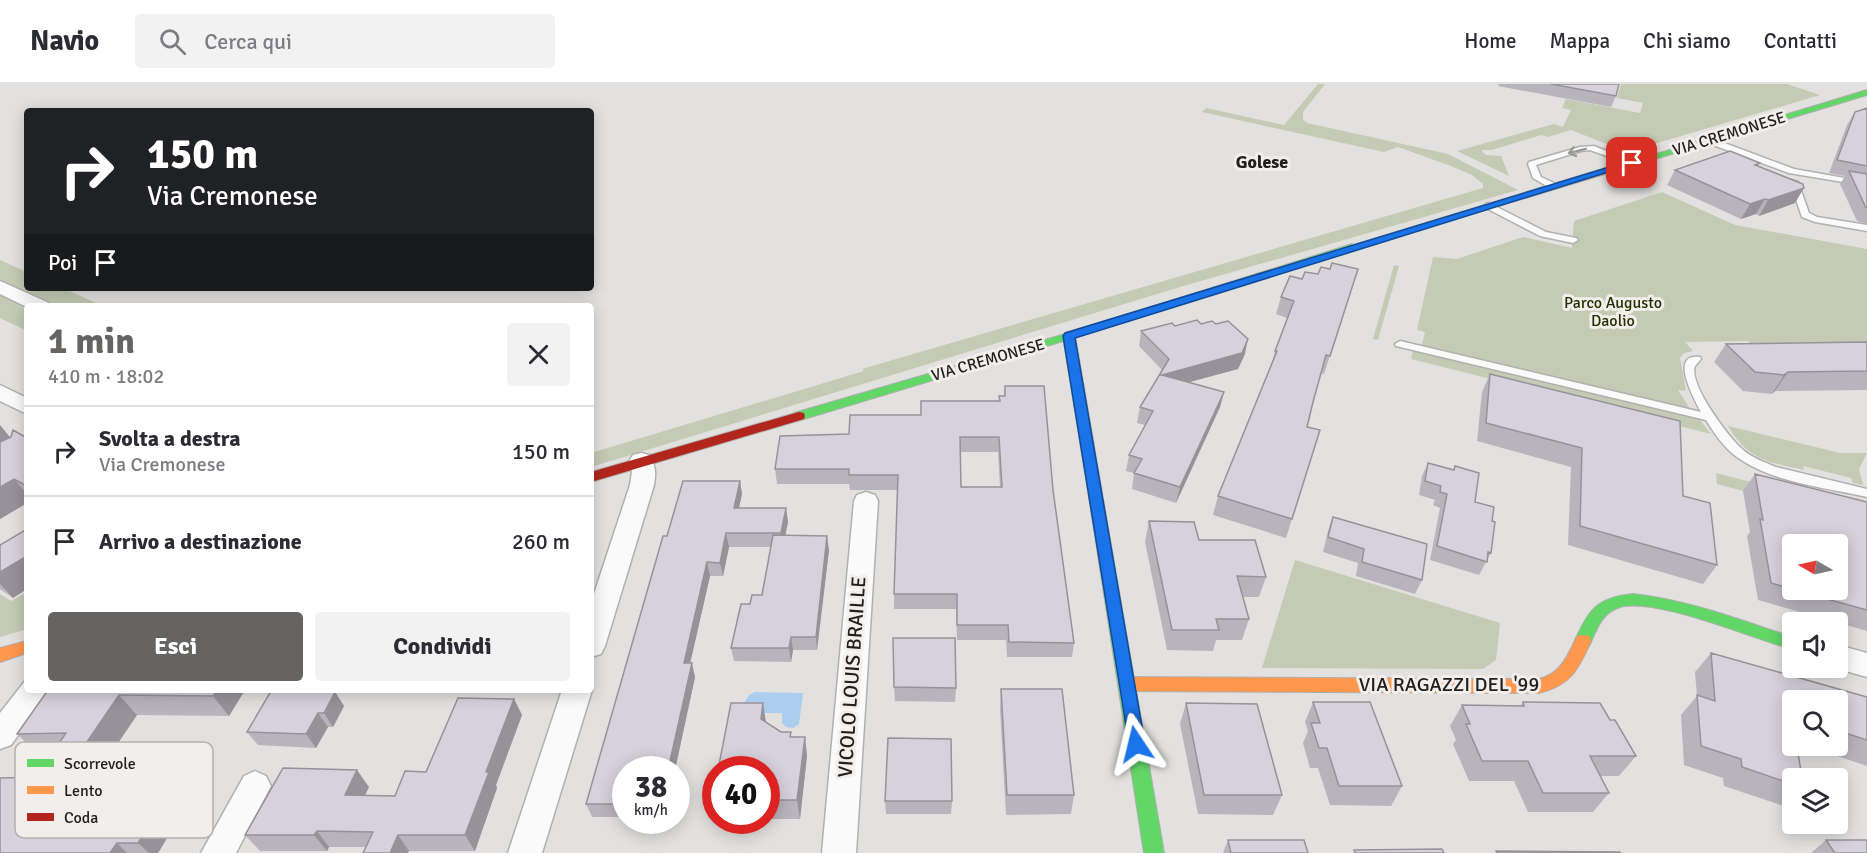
<!DOCTYPE html>
<html lang="it">
<head>
<meta charset="utf-8">
<style>
  :root { --surface:#fff; --page:#f2f2f3; --text:#2b2b33; --muted:#7c7c81; --line:#e1e1e2; --accent:#656462 }
  body { margin:0; font-family:Signika,sans-serif; background:var(--page); color:var(--text); height:100vh; display:flex; flex-direction:column; font-size:22px; white-space:nowrap }
  * { box-sizing:border-box; margin:0 }
  p { font-size:20px; color:var(--muted) }
  .icon { flex:none; width:33px; height:33px; fill:none; stroke:currentColor; stroke-width:2; stroke-linecap:round; stroke-linejoin:round }
  .map { position:relative; flex:1; overflow:hidden }
  .details { position:absolute; left:24px; top:219px; width:570px; height:390px; display:flex; flex-direction:column; background:var(--surface); border-radius:6px; box-shadow:0 3px 15px #0003 }
  .details>* { flex:none }
  .banner { position:absolute; left:24px; top:24px; width:570px; height:183px; border-radius:6px; box-shadow:0 3px 15px #0003; background:#202124; color:#fff; overflow:hidden }
  .needle { width:39px; rotate:279deg }
  .buttons { position:absolute; left:1782px; top:450px; display:grid; gap:12px }
  .buttons a { display:grid; place-items:center; width:66px; height:66px; border-radius:6px; background:var(--surface); box-shadow:0 3px 15px #0003; font-size:30px }
  .speed { position:absolute; left:612px; top:672px; display:flex; gap:12px; font-size:30px; font-weight:700; text-align:center }
  .speed>* { display:grid; place-content:center; width:78px; height:78px; border-radius:50%; background:var(--surface); box-shadow:0 3px 15px #0003; line-height:1 }
  .speed small { font-size:15px; font-weight:400 }
  .speed .limit { border:9px solid #d22; background:#fff; color:#111 }
  .pin { position:absolute; display:grid; place-items:center; width:51px; height:51px; color:#fff; margin:-26px; border-radius:12px; box-shadow:0 3px 9px #0006 }
  .me { position:absolute; width:66px; margin:-33px; rotate:350deg; stroke-linejoin:round; filter:drop-shadow(0 0 4px #0008) }
  .turn { display:flex; align-items:center; gap:21px; height:126px; padding:0 24px; font-size:27px }
  .turn .icon { width:78px; height:78px; stroke-width:2.5 }
  .turn b { display:block; font-size:42px; line-height:51px }
  .then { display:flex; align-items:center; height:57px; padding:0 24px; background:#0003; gap:12px; font-size:22px }
  .round { display:grid; place-items:center; flex:none; width:63px; height:63px; border-radius:6px; background:var(--page) }
  .summary { display:flex; align-items:center; justify-content:space-between; height:102px; padding:0 24px }
  h1 { font-size:36px; font-weight:800; line-height:45px; color:var(--accent) }
  .button { display:flex; gap:12px; margin-top:auto; padding:12px 24px }
  .button a { flex:1; height:69px; border-radius:6px; background:var(--accent); color:#fff; font-size:24px; font-weight:800; line-height:69px; text-align:center }
  .button a+a { background:var(--page); color:var(--text) }
  ul { padding:0; list-style:none }
  li { display:flex; align-items:center; gap:18px; height:90px; padding:0 24px; border-top:2px solid var(--line) }
  li div { flex:1 }
  li b { display:block; font-size:22px }
  li em { font-style:normal }
  header { display:flex; align-items:center; gap:36px; box-sizing:border-box; height:84px; padding:0 30px; background:var(--surface); border-bottom:2px solid var(--line) }
  header strong { font-size:28px }
  nav { display:flex; gap:33px; margin-inline-start:auto; font-size:21px }
  .search { width:420px; height:54px; background:var(--page); display:flex; align-items:center; gap:15px; box-sizing:border-box; padding:0 21px; border-radius:6px; color:var(--muted); font-size:22px }
  .map>svg:first-child { display:block }
  .green { fill:#c4cab4 }
  .water { fill:#abceee }
  .lines { fill:none; stroke-linecap:round; stroke-linejoin:round }
  .lane-casing { stroke:#b0b0af; stroke-width:3 }
  .street-casing { stroke:#b0b0af; stroke-width:3 }
  .fast-casing { stroke:#b0b0af; stroke-width:2 }
  .slow-casing { stroke:#b0b0af; stroke-width:2 }
  .jam-casing { stroke:#b0b0af; stroke-width:2 }
  .lane { fill:#fbfafa; fill-rule:evenodd }
  .street { fill:#fbfafa; fill-rule:evenodd }
  .fast { fill:#63d668; fill-rule:evenodd }
  .slow { fill:#ff974d; fill-rule:evenodd }
  .jam { fill:#b3261e; fill-rule:evenodd }
  .wall { fill:#b8b4bd; fill-rule:evenodd }
  .shaded-wall { fill:#96929a }
  .building { fill:#d6d1dc; stroke:#96929a; stroke-width:1.5; fill-rule:evenodd }
  .oneway { stroke:#999897 }
  .route { fill:#1a73e8; stroke:#114b97; stroke-width:1.5 }
  .labels { text-anchor:middle; dominant-baseline:central; stroke-width:6; stroke-linejoin:round; paint-order:stroke }
  .street-label { font-size:16px; fill:#21201f; stroke:#f1eeeb }
  .park-label { font-size:16px; fill:#253000; stroke:#f1eeeb }
  .far-district-label { font-size:18px; font-weight:bold; fill:#21201f; stroke:#f1eeeb }
  .near-street-label { font-size:20px; fill:#21201f; stroke:#f1eeeb }
  .key { fill:#f1eeeb; stroke:#b3b0ae; stroke-width:1.5 }
  .key-label { font-size:16px; fill:#21201f }
</style>
</head>
<body>
<header>
<strong>Navio</strong>
<div class="search"><svg class="icon" aria-label="search" viewBox="0 0 24 24"><circle cx="10" cy="10" r="6"/><path d="M15 15l6 6"/></svg>Cerca qui</div>
<nav><a>Home</a><a>Mappa</a><a>Chi siamo</a><a>Contatti</a></nav>
</header>
<div class="map">
<svg width="1867" height="769" viewBox="0 0 1867 769">
  <rect width="100%" height="100%" fill="#e2e1df"/>
  <!-- green -->
  <path class="green" d="M1318,0H1325L1303,28V36L1307,39L1448,70L1518,106L1180,203L591,383V369L864,287L862,285L1483,104V100L1472,91L1451,82L1398,63L1384,68L1202,28L1206,24L1284,41Z
    M1621,0H1787L1820,11L1627,68L1571,46L1548,53L1541,51L1492,66H1481L1486,71L1501,72L1509,92L1457,67L1554,40L1563,43L1571,26L1562,24L1566,15L1640,29L1643,19L1617,14Z
    M1662,108L1735,141L1867,165V259L1751,260L1748,257L1685,258L1693,267L1684,269L1680,274L1686,307L1678,306L1690,325L1422,261L1425,248L1417,246L1433,173L1457,175L1523,153L1572,164L1574,137Z
    M0,176L27,188V204H63L103,222H51L0,199Z
    M1394,181L1399,182L1378,256L1373,255Z
    M0,209L27,222V247L0,234Z
    M1413,266L1699,335L1711,350L1411,275Z
    M1728,342L1840,369H1867L1859,385L1863,401L1853,399L1851,394L1803,382L1804,386C1768,378 1748,376 1728,342Z
    M1716,389L1867,428H1823L1717,400Z
    M1295,476L1500,539L1496,576L1483,585L1262,584Z
    M27,508V545L0,553V510L11,517Z"/>
  <!-- water -->
  <path class="water" d="M755,608L803,609L799,640L793,644L786,643L782,639V629H752L744,622C745,615 749,610 755,608Z"/>
  <g class="lines">
    <defs>
      <path id="lane" d="M1705,54H1711L1794,85L1867,98V102L1789,89L1705,58Z
        M1594,62L1636,79L1632,81L1590,66L1581,67L1536,81L1541,93L1556,100V104H1550L1533,94L1528,80L1529,78L1580,63Z
        M1791,96L1798,98L1809,129L1817,133L1867,141V147L1815,138L1802,133L1790,98Z
        M1489,119L1546,148L1576,154L1578,156L1573,159L1540,152L1486,124V120Z
        M1400,257L1701,328C1695,317 1668,268 1700,273L1701,275C1700,276 1696,281 1695,282C1688,300 1729,354 1742,365C1752,374 1764,378 1776,383L1867,405V413C1828,404 1777,399 1743,377C1727,368 1716,352 1706,336L1396,262L1395,260Z"/>
      <path id="street" d="M0,197L47,218L50,222L27,223L0,210Z
        M0,301L27,314V330L0,317Z
        M641,369L649,371C656,382 656,389 654,401L605,562L601,570L591,573V519L630,401L632,388L629,377L633,371Z
        M866,408L875,411L878,417L856,769H822L854,417L857,411Z
        M1838,561L1867,569V593L1835,584H1838Z
        M25,597L27,606H51L11,661L0,665V629Z
        M591,604L592,606L542,769H508L562,606Z
        M255,687L266,692L271,702L236,769H201L244,692Z"/>
      <path id="fast" d="M1867,6V11L1615,87L1607,85Z
        M1352,160L1357,163L1356,165L1073,254L804,335L799,336L793,332L794,329L1065,250Z
        M1100,433L1105,434L1107,438L1164,769H1144L1093,438L1095,434Z
        M1633,510C1688,516 1740,536 1792,553V565C1756,556 1646,508 1615,525C1600,532 1596,548 1589,562L1583,563L1577,562L1575,557C1588,526 1598,513 1633,510Z"/>
      <path id="slow" d="M1612,82L1617,85L1615,87L1356,165L1352,166L1347,163Z
        M1583,551L1589,552L1591,557C1578,586 1571,601 1539,609L1126,607L1120,605L1118,600L1120,595L1126,593L1539,595C1561,590 1568,571 1577,552Z
        M27,557V569L0,578V564Z"/>
      <path id="jam" d="M1069,249L1075,252L1107,438L1105,442H1095L1093,438L1063,252Z
        M799,328L804,329L805,332L804,335L591,398V388Z"/>
    </defs>
    <!-- lane casing -->
    <use href="#lane" class="lane-casing"/>
    <!-- street casing -->
    <use href="#street" class="street-casing"/>
    <!-- fast casing -->
    <use href="#fast" class="fast-casing"/>
    <!-- slow casing -->
    <use href="#slow" class="slow-casing"/>
    <!-- jam casing -->
    <use href="#jam" class="jam-casing"/>
    <!-- lane -->
    <use href="#lane" class="lane"/>
    <!-- street -->
    <use href="#street" class="street"/>
    <!-- fast -->
    <use href="#fast" class="fast"/>
    <!-- slow -->
    <use href="#slow" class="slow"/>
    <!-- jam -->
    <use href="#jam" class="jam"/>
  </g>
  <!-- wall -->
  <path class="wall" d="M1499,0H1619L1616,12L1611,23L1498,2Z
    M1867,24V140L1857,137L1840,100L1845,92L1829,89L1847,41L1855,28Z
    M1760,79L1758,82L1795,119L1759,132L1756,130L1741,135L1667,101L1675,86Z
    M1330,185H1358L1324,290L1321,289L1313,318L1307,343L1320,346L1286,454L1213,431L1218,412L1271,284L1275,267L1287,234L1276,230L1281,213L1302,195L1318,190Z
    M1201,240L1245,270L1238,285L1189,298L1224,308L1220,323L1176,419L1132,405L1134,389L1126,387L1129,371L1145,341L1137,339L1140,323L1162,286L1139,262L1141,247L1175,242Z
    M1867,258V306L1775,307L1772,310L1743,307L1714,278L1726,260Z
    M1490,290L1683,412L1717,481L1703,500L1568,461L1571,383L1477,357L1482,308Z
    M1005,302L1053,406L1074,559L1072,573H1007L1006,556H957L956,525H894V510L898,406H850L849,400H777L775,385L849,350L921,331L999,317V312H1004ZM960,368H998L1000,403H961Z
    M10,353L27,354V419L0,435Z
    M1428,379L1453,386L1455,382L1475,418L1492,437L1491,469L1479,491L1430,476L1440,424L1433,421L1435,416L1419,411L1422,392Z
    M1755,390L1867,418V547L1758,516L1747,452L1750,448L1743,407ZM1792,460L1838,506H1792Z
    M740,397L742,410L739,424H786L788,438L785,451L829,466L817,566H793L791,578L734,577L731,564L750,520L762,511L771,463H729L723,492H710L690,579L695,593L675,686H626V733H592L586,720L667,452Z
    M1333,433L1422,496L1415,510L1356,492L1358,479L1323,468L1328,447Z
    M1149,437L1199,456L1266,493L1259,513H1242L1249,535L1242,556H1216L1213,567L1167,566L1145,458Z
    M0,461L13,514L0,505Z
    M1711,569L1867,613V682L1825,668L1824,662H1838V616H1792L1801,670L1798,672L1792,694V714L1784,722L1724,702L1723,694L1684,681L1681,631L1697,612L1695,588Z
    M894,603L956,604L955,618L895,617Z
    M1001,605L1074,711L1071,730L1006,731L1000,625Z
    M48,606H245L229,632L137,631L97,690H71L51,671L52,669H37L17,650Z
    M364,606H393L391,608H366Z
    M335,608L344,622L333,643H328L316,664L258,661L247,648Z
    M514,615L522,631L496,701L497,704L475,767H409L366,763H329L327,767H260L245,751L369,703L364,712H395L426,688Z
    M1313,618L1402,702L1391,722L1330,721L1318,684H1310L1303,659L1308,647L1305,638Z
    M1523,618L1610,636L1636,672L1619,692H1601L1609,709L1593,728H1528L1514,697H1469L1453,660L1456,656L1450,642L1462,621L1520,622Z
    M1186,619L1282,711L1273,731L1198,730L1180,640Z
    M766,638L781,648L792,653H805L807,672L800,735H766Z
    M186,686L183,690L197,705L158,769H0L42,693L60,709L53,720L106,719Z
    M716,696V731L711,716Z
    M885,717H952L951,730H886Z
    M1228,756L1308,769H1223Z
    M1826,756L1867,769H1811Z"/>
  <!-- shaded-wall -->
  <path class="shaded-wall" d="M1804,104L1795,119L1759,132L1768,116Z
    M1765,115L1756,130L1741,135L1750,120Z
    M1248,255L1245,270L1238,285L1160,306L1162,291Z
    M1788,288L1775,307L1772,310L1784,291Z
    M1224,308L1220,323L1176,419L1180,403Z
    M0,341L14,358L0,366Z
    M14,395L27,410V419L0,435V403Z
    M740,397L742,410L736,437L734,424Z
    M786,424L788,438L783,463L781,449Z
    M726,449L729,463L723,492L720,479Z
    M827,452L829,466L817,566L816,553Z
    M27,472V505L13,514L0,500V488Z
    M707,478L710,492L687,593L684,579Z
    M791,553L793,566L791,578L789,564Z
    M692,579L695,593L675,686H668Z
    M217,606H245L229,632L213,612Z
    M335,608L344,622L333,643L324,629Z
    M119,611L137,631L97,690L78,671Z
    M514,615L522,631L496,701L497,704L475,767L465,751L486,688Z
    M763,619L766,638L761,635Z
    M318,629L328,643L316,664L306,650Z
    M805,653L807,672L800,735L797,716Z
    M171,670L186,686L183,690L197,705L158,769H149L138,759L159,689Z
    M357,686L369,703L357,728L345,711Z
    M42,693L60,709L41,737L23,721Z
    M317,747L329,763L327,767L314,751Z
    M398,751L409,767L408,769H390Z
    M117,759L127,769H110Z"/>
  <!-- building -->
  <path class="building" d="M1551,0H1619L1616,12Z
    M1867,24V82L1837,76L1855,28Z
    M1730,67L1760,79L1755,81L1803,100L1804,104L1768,116L1765,115L1750,120L1675,86Z
    M1849,87L1867,90V124H1866Z
    M1332,179L1358,185L1330,272L1326,271L1313,318L1307,343L1320,346L1292,435L1218,412L1277,267H1275L1294,217L1281,213L1290,192L1302,195L1305,188L1318,190L1321,183L1330,185Z
    M1197,236L1201,240L1212,237L1216,240L1228,237L1248,255L1242,269L1162,291L1224,308L1180,403L1134,389L1142,375L1129,371L1153,327L1140,323L1169,275L1141,247L1172,239L1175,242Z
    M1867,258V287L1788,288L1784,291L1755,288L1726,260Z
    M1490,290L1680,337L1683,412L1710,419L1717,481L1580,442L1582,364L1486,339Z
    M1005,302H1044L1053,406L1074,559L1009,558L1008,541H957V510H894L898,391H849V385H775L780,352L849,350L850,331H921V317H1000L999,312H1005ZM960,353H999L1002,403H961Z
    M13,346L27,354V402L14,395L0,403V358L11,353Z
    M1428,379L1454,386L1455,382L1479,389L1475,418L1494,423L1492,437L1495,438L1491,469L1488,468L1487,478L1437,462L1447,410L1440,408L1441,402L1425,397Z
    M1755,390L1867,418V526L1794,506H1838V460H1792V505L1771,499L1760,435L1763,436Z
    M683,397H740L734,424H786L781,449H726L720,479L707,478L684,579H692L668,686H626V720H586L663,452H667Z
    M1333,433L1427,460L1422,496L1362,478L1364,465L1328,453Z
    M1149,437L1194,438L1199,456H1255L1266,493L1237,492L1249,535H1216L1219,546H1172Z
    M27,445V472L0,488V461Z
    M773,451L827,452L816,553H791L789,564H731L741,520H750L752,511H762Z
    M893,554H955L956,604L894,603Z
    M1711,569L1867,613V656L1845,649L1841,626L1838,625V616H1810L1791,610L1792,619V662H1800L1801,670L1798,669L1802,694H1792V700L1742,683L1741,675L1701,662L1697,611L1715,617Z
    M1001,605H1062L1074,711H1007Z
    M48,606H217L213,612L119,611L78,671H51L66,649L17,650Z
    M271,607L335,608L324,629H318L306,650L247,648Z
    M458,614L514,615L486,688H489L465,751H398L390,769H363L373,748L317,747L314,751H245L283,684L357,686L345,711L395,712L405,687L426,688Z
    M1313,618H1370L1402,702H1339L1327,664H1319L1311,639H1320Z
    M1523,618L1600,619L1610,636H1615L1636,672H1590L1609,709H1543L1528,677H1482L1466,640H1470L1462,621L1524,622Z
    M731,619H763L761,635L781,648H791L790,653H805L797,716H766V686H718Z
    M1186,619L1257,620L1282,711H1204Z
    M888,654L951,655L952,717H885Z
    M142,670H171L159,689H182L138,759H117L110,769H0V694L42,693L23,721L106,719Z
    M716,696V716H711Z
    M1228,756H1304L1308,769H1231Z
    M1826,756H1867V769H1835Z
    M1442,765L1444,769H1355L1354,766Z
    M1496,767L1620,768V769H1497Z"/>
  <!-- one-way arrows -->
  <defs><path id="oneway-shaft" d="M-6 0H5M1.5-3L5.5 0L1.5 3" fill="none" stroke-width="1.6" stroke-linecap="round" stroke-linejoin="round" transform="scale(1.5)"/></defs>
  <use class="oneway" href="#oneway-shaft" transform="translate(1577 67) rotate(166)"/>
  <!-- route -->
  <path class="route" d="M1629,77L1637,79L1075,254L1145,660L1142,666L1136,668L1130,666L1063,252L1065,249Z"/>
  <g class="labels">
    <!-- street labels -->
    <g class="street-label">
      <text transform="translate(1729 50) rotate(-17)">VIA CREMONESE</text>
      <text transform="translate(988 276) rotate(-16)">VIA CREMONESE</text>
    </g>
    <!-- park labels -->
    <g class="park-label">
      <text x="1613" y="219">Parco Augusto<tspan x="1613" dy="18">Daolio</tspan></text>
    </g>
    <!-- far-district labels -->
    <g class="far-district-label">
      <text x="1262" y="78">Golese</text>
    </g>
    <!-- near-street labels -->
    <g class="near-street-label">
      <text transform="translate(852 593) rotate(-86)">VICOLO LOUIS BRAILLE</text>
      <text x="1449" y="600">VIA RAGAZZI DEL '99</text>
    </g>
  </g>
  <!-- legend -->
  <rect x="15" y="658" width="198" height="96" rx="9" class="key"/>
  <rect x="27" y="675" width="27" height="8" fill="#63d668"/>
  <rect x="27" y="702" width="27" height="8" fill="#ff974d"/>
  <rect x="27" y="729" width="27" height="8" fill="#b3261e"/>
  <g class="key-label">
    <text x="64" y="685">Scorrevole</text>
    <text x="64" y="712">Lento</text>
    <text x="64" y="739">Coda</text>
  </g>
</svg>
<div class="buttons">
<a><svg class="needle" viewBox="-14 -14 28 28"><path d="M0-13l5 13h-10z" fill="#e53935"/><path d="M0 13l5-13h-10z" fill="#7c7c81"/></svg></a>
<a><svg class="icon" aria-label="sound" viewBox="0 0 24 24"><path d="M4 9h4l5-4v14l-5-4H4zM17 9q2 3 0 6"/></svg></a>
<a><svg class="icon" aria-label="search" viewBox="0 0 24 24"><circle cx="10" cy="10" r="6"/><path d="M15 15l6 6"/></svg></a>
<a><svg class="icon" aria-label="layers" viewBox="0 0 24 24"><path d="M12 4l9 5-9 5-9-5zM3 14l9 5 9-5"/></svg></a>
</div>
<div class="speed"><div>38<small>km/h</small></div><div class="limit">40</div></div>
<div class="pin" style="left:1632px;top:79px;background:#d93025"><svg class="icon" aria-label="arrive" viewBox="0 0 24 24"><path d="M6 21V4h12l-3 4 3 4H6"/></svg></div>
<svg class="me" style="left:1136px;top:660px" viewBox="-20 -20 40 40"><path d="M0-17L14 15 0 8-14 15z" fill="#1a73e8" stroke="#fff" stroke-width="4"/></svg>
<div class="banner">
<div class="turn"><svg class="icon" aria-label="right" viewBox="0 0 24 24"><path d="M7 20v-9h11M14 6l5 5-5 5"/></svg><div><b>150 m</b>Via Cremonese</div></div>
<div class="then">Poi<svg class="icon" aria-label="arrive" viewBox="0 0 24 24"><path d="M6 21V4h12l-3 4 3 4H6"/></svg></div>
</div>
<section class="details">
<div class="summary"><div><h1>1 min</h1><p>410 m · 18:02</p></div><a class="round"><svg class="icon" aria-label="close" viewBox="0 0 24 24"><path d="M6 6l12 12M18 6L6 18"/></svg></a></div>
<ul>
<li><svg class="icon" aria-label="right" viewBox="0 0 24 24"><path d="M7 20v-9h11M14 6l5 5-5 5"/></svg><div><b>Svolta a destra</b><p>Via Cremonese</p></div><em>150 m</em></li>
<li><svg class="icon" aria-label="arrive" viewBox="0 0 24 24"><path d="M6 21V4h12l-3 4 3 4H6"/></svg><div><b>Arrivo a destinazione</b></div><em>260 m</em></li>
</ul>
<div class="button"><a>Esci</a><a>Condividi</a></div>
</section>
</div>
</body>
</html>
